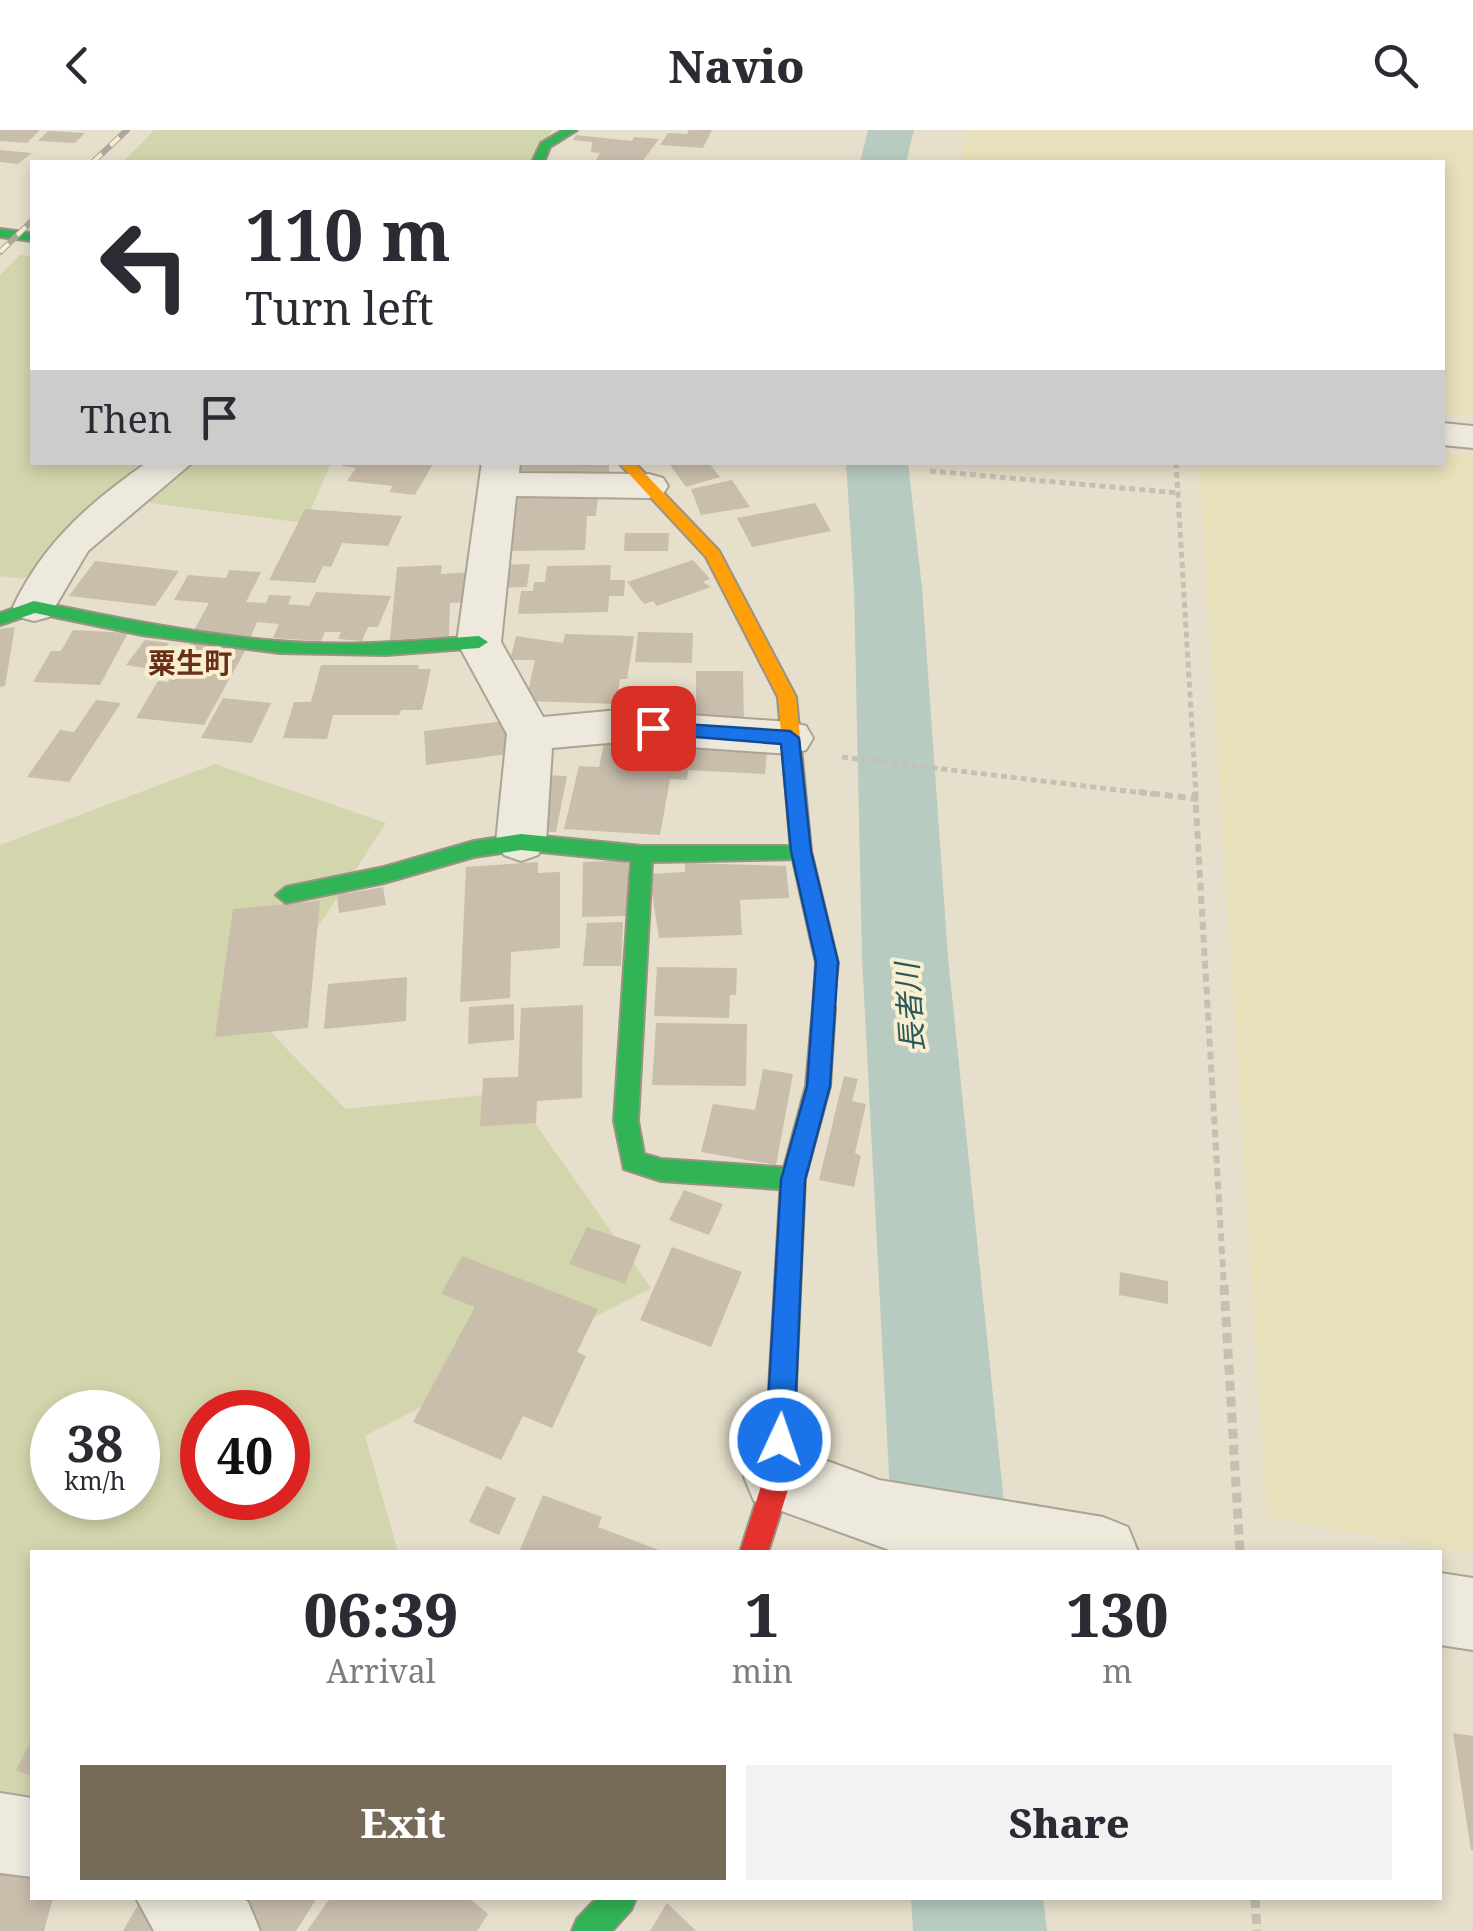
<!DOCTYPE html>
<html lang="en">
<head>
<meta charset="utf-8">
<style>
  :root { --surface:#fff; --page:#f2f2f3; --text:#2b2b33; --muted:#7c7c81; --accent:#766b59 }
  body { margin:0; font-family:"Noto Serif","Noto Sans JP",serif; background:var(--page); color:var(--text); height:100vh; display:flex; flex-direction:column; font-size:38px; white-space:nowrap }
  * { box-sizing:border-box; margin:0 }
  p { font-size:32px; color:var(--muted) }
  .icon { flex:none; width:55px; height:55px; fill:none; stroke:currentColor; stroke-width:2; stroke-linecap:round; stroke-linejoin:round }
  .map { position:relative; flex:1; overflow:hidden }
  .side { position:absolute; left:30px; top:1420px; width:1412px; height:350px; display:flex; flex-direction:column; background:var(--surface); border-radius:0px; box-shadow:0 5px 15px #0003 }
  .side>* { flex:none }
  .hud { position:absolute; left:30px; top:30px; width:1415px; height:305px; border-radius:0px; box-shadow:0 5px 15px #0003; background:#fff; color:var(--text); overflow:hidden }
  .speed { position:absolute; left:30px; top:1260px; display:flex; gap:20px; font-size:50px; font-weight:700; text-align:center }
  .speed>* { display:grid; place-content:center; width:130px; height:130px; border-radius:50%; background:var(--surface); box-shadow:0 5px 15px #0003; line-height:1 }
  .speed small { font-size:25px; font-weight:400 }
  .speed .limit { border:15px solid #d22; background:#fff; color:#111 }
  .pin { position:absolute; display:grid; place-items:center; width:85px; height:85px; color:#fff; margin:-42px; border-radius:20px; box-shadow:0 5px 15px #0006 }
  .me { position:absolute; width:110px; margin:-55px; rotate:3deg; stroke-linejoin:round; filter:drop-shadow(0 0 8px #0008) }
  .turn { display:flex; align-items:center; gap:35px; height:210px; padding:0 50px; font-size:45px }
  .turn .icon { width:130px; height:130px; stroke-width:2.5 }
  .turn b { display:block; font-size:70px; line-height:85px }
  .then { display:flex; align-items:center; height:95px; padding:0 50px; background:#0003; gap:20px; font-size:38px }
  .eta { display:flex; justify-content:space-evenly; align-items:center; height:170px; text-align:center }
  .eta b { font-size:60px; font-weight:800; line-height:70px }
  .primary-button { display:flex; gap:20px; margin-top:auto; padding:20px 50px }
  .primary-button a { flex:1; height:115px; border-radius:0px; background:var(--accent); color:#fff; font-size:40px; font-weight:800; line-height:115px; text-align:center }
  .primary-button a+a { background:var(--page); color:var(--text) }
  header { display:flex; justify-content:space-between; align-items:center; height:130px; padding:0 50px; background:var(--surface); font-size:45px; font-weight:800 }
  .map>svg:first-child { display:block }
  .farmland { fill:#e7e0ba }
  .green { fill:#d3d6ac; fill-rule:evenodd }
  .lines { fill:none; stroke-linecap:round; stroke-linejoin:round }
  .river { fill:#b7cbc0; fill-rule:evenodd }
  .building { fill:#c9bdac }
  .street-casing { stroke:#aba394; stroke-width:4 }
  .fast-casing { stroke:#9a9384; stroke-width:4 }
  .slow-casing { stroke:#9a9384; stroke-width:4 }
  .jam-casing { stroke:#9a9384; stroke-width:4 }
  .path-far2 { stroke:#c5c0b4; stroke-width:5; stroke-dasharray:6 4; stroke-linecap:butt }
  .path-far1 { stroke:#c5c0b4; stroke-width:6; stroke-dasharray:8 5; stroke-linecap:butt }
  .path { stroke:#c5c0b4; stroke-width:9; stroke-dasharray:10 6; stroke-linecap:butt }
  .street { fill:#ede9dd; fill-rule:evenodd }
  .fast { fill:#30b455; fill-rule:evenodd }
  .slow { fill:#ff9f0a; fill-rule:evenodd }
  .jam { fill:#e5322d; fill-rule:evenodd }
  .rail-casing { stroke:#aca89d; stroke-width:6 }
  .rail { stroke:#f8efd0; stroke-width:4; stroke-dasharray:12; stroke-linecap:butt }
  .route { fill:#1a73e8; stroke:#114b97; stroke-width:2.5 }
  .labels { text-anchor:middle; dominant-baseline:central; stroke-width:8; stroke-linejoin:round; paint-order:stroke }
  .far-quarter-label { font-size:28px; font-weight:bold; fill:#692f19; stroke:#f8efd0 }
  .water-label { font-size:30px; font-style:italic; fill:#2a5a5a; stroke:#f8efd0 }
</style>
</head>
<body>
<header><svg class="icon" aria-label="back" viewBox="0 0 24 24"><path d="M15 5l-7 7 7 7"/></svg>Navio<svg class="icon" aria-label="search" viewBox="0 0 24 24"><circle cx="10" cy="10" r="6"/><path d="M15 15l6 6"/></svg></header>
<div class="map">
<svg width="1473" height="1801" viewBox="0 0 1473 1801">
  <rect width="100%" height="100%" fill="#e6dfcb"/>
  <!-- farmland -->
  <path class="farmland" d="M969,0H1473V288L1443,285L1442,32H960Z
    M1443,323L1473,326V1424L1267,1387L1199,333L1442,332Z"/>
  <!-- green -->
  <path class="green" d="M154,0H552L536,32H123Z
    M20,125L32,126V332L331,333L305,393L134,371L23,449L0,446V145Z
    M215,634L386,693L258,889L345,979L513,962L651,1158L365,1306L398,1422H32V1733L0,1737V715ZM52,1282H138V1368H52ZM202,1282H288V1368H202Z"/>
  <g class="lines">
    <!-- river -->
    <path class="river" d="M868,0H914L906,32H860Z
      M846,332H908L922,458L948,827L1009,1422H893L862,827L854,458Z
      M911,1768H1043L1047,1801H913Z"/>
  </g>
  <!-- building -->
  <path class="building" d="M0,0H40L27,13L0,11Z
    M689,0H712L703,18L660,15L668,3L687,4Z
    M48,1L85,3L75,13L38,11Z
    M576,5L632,11L634,7L659,9L642,32H595L600,23L591,22L592,12L573,10Z
    M0,20L32,23L18,34L0,32Z
    M344,332H434L415,365L389,362L393,356L347,351L356,338L342,336Z
    M513,332H609V351L512,346Z
    M680,332H708L720,347L686,357L670,335Z
    M732,350L750,377L701,385L691,359Z
    M522,360L589,362V368H598L596,386H587L585,420L498,421L511,369L522,368Z
    M815,373L831,401L752,417L737,388Z
    M305,379L402,386L388,416L342,413L331,437L323,436L315,453L269,450Z
    M625,403H669L668,421H624Z
    M693,430L710,449L703,452L711,457L657,476L653,471L644,474L627,452Z
    M95,431L179,441L155,476L69,466Z
    M530,434L527,457L492,458L496,435Z
    M442,435L441,444L470,442L469,472L450,473L449,506L390,510L397,437Z
    M611,435L610,450H625L624,466H609L608,482L518,484L521,461H533L534,452H545L547,436Z
    M229,440L261,442L246,472L266,473L269,465L292,466L288,474L309,476L316,462L391,466L378,497H368L362,511L338,509L341,502H325L321,511L273,508L279,494L257,492L251,506L193,502L209,473L174,470L188,445L226,448Z
    M15,497L5,556L0,557V499Z
    M73,500L128,503L100,555L33,552L51,521H61Z
    M638,502L693,503L692,533L635,532Z
    M565,504L634,506L627,549H620L616,574L526,571L535,530H510L516,506L563,513Z
    M145,510L169,513L150,539L126,535Z
    M191,513L246,519L204,595L136,588L158,551L168,552Z
    M321,535H419L418,539H431L422,580H401L399,585H333L327,609L283,608L294,572H311Z
    M696,541H743L744,595L696,596Z
    M223,568L271,573L252,613L201,608Z
    M96,570L121,573L69,652L27,647L60,600L74,602Z
    M505,591L508,624L426,635L424,601Z
    M607,600L768,610L765,644L688,640L687,650L670,649L660,705L564,699L579,636L599,637Z
    M545,645L567,646L556,702L533,701Z
    M628,730V786L582,787L583,732Z
    M538,732V743L560,742V818L511,822L510,868L460,872L466,737Z
    M685,733L786,736L789,768L740,770L742,805L659,808L649,744L685,742Z
    M383,757L386,775L339,783L337,765Z
    M320,771L308,898L215,907L233,779Z
    M623,792L621,836H583L587,793Z
    M657,837L737,838L736,865H730L729,888L654,886Z
    M407,847L406,891L324,899L328,854Z
    M514,874V910L468,914L469,877Z
    M583,875L582,968L537,971L536,993L480,996L483,948L518,947L521,878Z
    M656,893L747,894L746,956L652,955Z
    M763,939L793,944L776,1035L701,1022L713,974L755,980Z
    M844,946L858,949L852,971L866,974L855,1023L861,1026L854,1057L819,1050Z
    M684,1060L723,1074L709,1105L669,1090Z
    M587,1097L641,1115L625,1154L569,1134Z
    M672,1117L742,1142L711,1217L640,1190Z
    M462,1126L598,1179L577,1222L586,1226L552,1298L523,1286L501,1330L413,1292L475,1177L441,1164Z
    M1120,1142L1168,1151V1174L1119,1165Z
    M486,1356L516,1368L499,1405L469,1392Z
    M543,1365L602,1387L598,1397L664,1422H519Z
    M1453,1603L1473,1606V1720H1471Z
    M32,1609V1646L16,1640Z
    M0,1743L32,1744V1768H53L44,1801H0Z
    M142,1768L196,1801H123Z
    M239,1768H317L296,1801H253L230,1782Z
    M330,1768H469L488,1784L477,1801H307Z
    M667,1773L696,1801H650Z"/>
  <g class="lines">
    <defs>
      <path id="street" d="M1442,293L1473,296V318L1442,315Z
        M148,332H193L88,421L49,487L34,491L19,487L13,477C43,413 90,372 148,332Z
        M482,332H520L519,343L649,344L663,348L668,356L663,364L649,368L516,366L501,512L543,587L619,580L790,592L806,596L813,608L806,620L790,624L619,612L552,618L546,712L538,725L521,731L504,725L496,712L507,604L457,512Z
        M778,1313L879,1350L1103,1387L1128,1397L1138,1422H895L754,1371L744,1347L754,1323Z
        M1440,1443L1473,1448V1520L1440,1515Z
        M0,1663L32,1668V1747L0,1743Z
        M136,1768H242L248,1772L260,1801H154Z"/>
      <path id="fast" d="M563,0H577L550,17L544,32H532L541,13Z
        M0,99L32,103V111L0,107Z
        M34,471C115,488 196,504 278,511C345,517 412,511 479,506L488,512L479,518L386,525L280,523L142,505L35,483L0,495V483Z
        M521,704L642,716H808L811,721L808,726L801,729L652,732L638,991L644,1024L661,1029L793,1038L802,1041L805,1049L802,1057L793,1060L661,1051L624,1039L614,991L631,731L521,720L474,727L384,753L286,773L276,765L286,757L384,737L474,711Z
        M597,1768H636L631,1780L612,1801H572L577,1789Z"/>
      <path id="slow" d="M618,332H634L719,421L796,567L811,721L838,833L832,885H816L813,878L816,833L791,721L778,567L706,427Z"/>
      <path id="jam" d="M824,869L832,871L835,878L830,956L805,1049L792,1347L768,1422H740L764,1347L781,1049L806,956L813,878L816,871Z"/>
    </defs>
    <!-- street casing -->
    <use href="#street" class="street-casing"/>
    <!-- fast casing -->
    <use href="#fast" class="fast-casing"/>
    <!-- slow casing -->
    <use href="#slow" class="slow-casing"/>
    <!-- jam casing -->
    <use href="#jam" class="jam-casing"/>
    <!-- path-far2 -->
    <path class="path-far2" d="M1176,332L1196,665
      M930,341L1180,363
      M842,627L1160,665"/>
    <!-- path-far1 -->
    <path class="path-far1" d="M1139,662L1198,669
      M1195,662L1224,1157"/>
    <!-- path -->
    <path class="path" d="M1224,1155L1240,1422
      M1255,1768L1257,1801"/>
    <!-- street -->
    <use href="#street" class="street"/>
    <!-- fast -->
    <use href="#fast" class="fast"/>
    <!-- slow -->
    <use href="#slow" class="slow"/>
    <!-- jam -->
    <use href="#jam" class="jam"/>
    <defs>
      <path id="rail" d="M93,32L127,0
        M0,122L32,91"/>
    </defs>
    <!-- rail casing -->
    <use href="#rail" class="rail-casing"/>
    <!-- rail -->
    <use href="#rail" class="rail"/>
  </g>
  <!-- route -->
  <path class="route" d="M653,592L790,601L799,608L811,721L838,832L830,956L805,1050L794,1310L790,1320L780,1324L770,1320L766,1310L781,1050L807,956L816,832L791,721L781,614L646,603L644,598Z"/>
  <g class="labels">
    <!-- far-quarter labels -->
    <g class="far-quarter-label">
      <text x="190" y="532">粟生町</text>
    </g>
    <!-- water labels -->
    <g class="water-label">
      <text transform="translate(909 878) rotate(-94)">長者川</text>
    </g>
  </g>
</svg>
<div class="speed"><div>38<small>km/h</small></div><div class="limit">40</div></div>
<div class="pin" style="left:653px;top:598px;background:#d93025"><svg class="icon" aria-label="arrive" viewBox="0 0 24 24"><path d="M6 21V4h12l-3 4 3 4H6"/></svg></div>
<svg class="me" style="left:780px;top:1310px" viewBox="-20 -20 40 40"><circle r="17" fill="#1a73e8" stroke="#fff" stroke-width="3"/><path d="M0-11L8 9 0 5-8 9z" fill="#fff"/></svg>
<div class="hud">
<div class="turn"><svg class="icon" aria-label="left" viewBox="0 0 24 24"><path d="M17 20v-9H6M10 6l-5 5 5 5"/></svg><div><b>110 m</b>Turn left</div></div>
<div class="then">Then<svg class="icon" aria-label="arrive" viewBox="0 0 24 24"><path d="M6 21V4h12l-3 4 3 4H6"/></svg></div>
</div>
<section class="side">
<div class="eta">
<div><b>06:39</b><p>Arrival</p></div>
<div><b>1</b><p>min</p></div>
<div><b>130</b><p>m</p></div>
</div>
<div class="primary-button"><a>Exit</a><a>Share</a></div>
</section>
</div>
</body>
</html>
